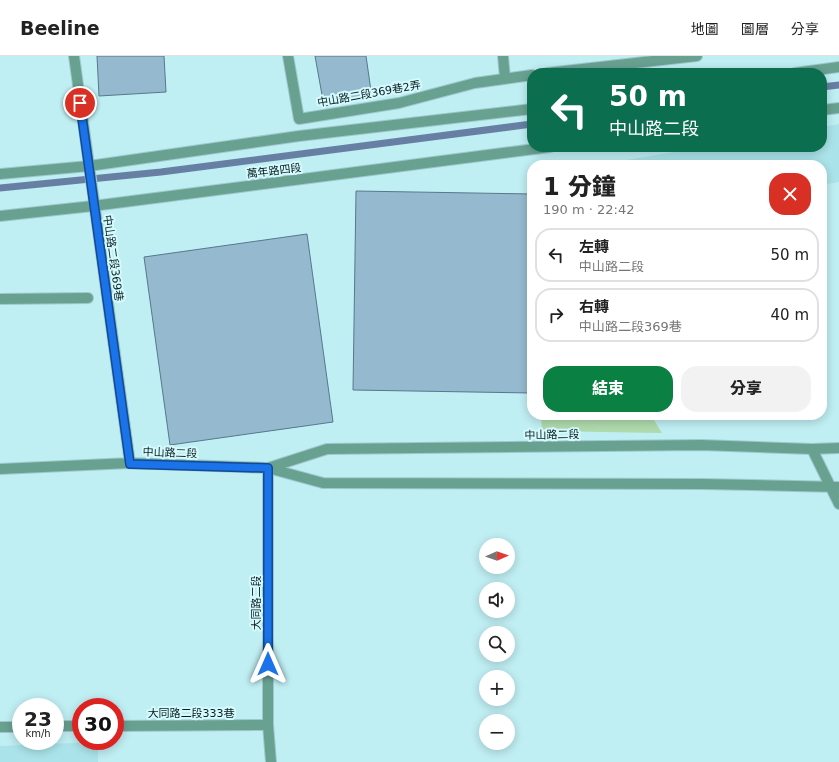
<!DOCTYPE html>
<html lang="zh-TW">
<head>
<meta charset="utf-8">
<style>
  :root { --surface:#fff; --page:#f2f2f2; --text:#222; --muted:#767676; --line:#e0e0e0; --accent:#0b8043 }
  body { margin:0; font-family:"DejaVu Sans","Noto Sans TC",sans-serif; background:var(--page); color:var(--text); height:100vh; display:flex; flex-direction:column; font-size:15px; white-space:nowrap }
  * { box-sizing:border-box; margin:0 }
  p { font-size:13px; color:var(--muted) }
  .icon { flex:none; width:22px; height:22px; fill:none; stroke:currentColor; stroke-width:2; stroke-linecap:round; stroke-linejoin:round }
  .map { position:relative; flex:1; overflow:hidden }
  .side { position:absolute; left:527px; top:104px; width:300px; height:260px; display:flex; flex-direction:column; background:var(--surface); border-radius:16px; box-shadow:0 2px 10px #0003 }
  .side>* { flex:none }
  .top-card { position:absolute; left:527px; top:12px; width:300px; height:84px; border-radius:16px; box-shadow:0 2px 10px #0003; background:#0b6e4f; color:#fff; overflow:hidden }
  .needle { width:26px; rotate:88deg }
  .fabs { position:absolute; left:479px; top:482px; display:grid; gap:8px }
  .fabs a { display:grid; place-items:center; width:36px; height:36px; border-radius:50%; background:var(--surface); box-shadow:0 2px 10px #0003; font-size:20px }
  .speed { position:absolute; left:12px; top:642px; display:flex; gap:8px; font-size:20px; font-weight:700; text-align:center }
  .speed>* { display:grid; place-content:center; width:52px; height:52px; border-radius:50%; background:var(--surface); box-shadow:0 2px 10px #0003; line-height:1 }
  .speed small { font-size:10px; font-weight:400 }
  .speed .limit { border:6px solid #d22; background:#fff; color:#111 }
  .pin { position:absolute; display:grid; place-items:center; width:34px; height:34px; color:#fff; margin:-17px; border:2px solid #fff; border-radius:50%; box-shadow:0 1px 4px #0007 }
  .me { position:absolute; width:44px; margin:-22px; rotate:0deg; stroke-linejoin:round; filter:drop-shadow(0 0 3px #0008) }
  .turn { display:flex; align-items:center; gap:14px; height:84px; padding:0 16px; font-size:18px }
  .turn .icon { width:52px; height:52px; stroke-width:2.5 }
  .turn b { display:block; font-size:28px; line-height:34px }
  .round { display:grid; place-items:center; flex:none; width:42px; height:42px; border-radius:16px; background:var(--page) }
  .overview { display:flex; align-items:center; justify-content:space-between; height:68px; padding:0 16px }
  h1 { font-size:24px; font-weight:800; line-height:30px }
  .button { display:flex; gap:8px; margin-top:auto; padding:8px 16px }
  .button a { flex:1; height:46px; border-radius:16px; background:var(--accent); color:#fff; font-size:16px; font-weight:800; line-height:46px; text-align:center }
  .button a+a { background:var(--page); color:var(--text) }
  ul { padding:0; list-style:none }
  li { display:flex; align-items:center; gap:12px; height:54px; margin:0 8px 6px; padding:0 8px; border:2px solid var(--line); border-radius:16px }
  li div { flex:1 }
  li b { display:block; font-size:15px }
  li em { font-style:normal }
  header { display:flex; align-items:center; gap:24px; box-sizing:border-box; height:56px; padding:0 20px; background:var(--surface); border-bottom:1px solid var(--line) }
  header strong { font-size:19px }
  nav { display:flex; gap:22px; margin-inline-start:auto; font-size:14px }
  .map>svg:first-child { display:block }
  .built { fill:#aae4ea }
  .green { fill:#afdaad }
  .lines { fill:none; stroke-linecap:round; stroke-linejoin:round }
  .stream { stroke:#687fa4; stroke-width:7 }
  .building { fill:#95b9ce; stroke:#56788c }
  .minor-casing { stroke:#9ec8cd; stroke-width:12 }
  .minor { stroke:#69a191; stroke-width:10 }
  .route-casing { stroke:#114b97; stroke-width:10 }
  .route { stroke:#1a73e8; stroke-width:7 }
  .labels { text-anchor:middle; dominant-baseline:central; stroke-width:4; stroke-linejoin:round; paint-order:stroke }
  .street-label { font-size:11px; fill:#0a1d1e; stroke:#d4fafe }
</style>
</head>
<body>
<header>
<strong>Beeline</strong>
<nav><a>地圖</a><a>圖層</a><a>分享</a></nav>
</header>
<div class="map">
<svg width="839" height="706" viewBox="0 0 839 706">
  <rect width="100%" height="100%" fill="#bfeef3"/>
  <!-- built -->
  <path class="built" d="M839,68V126L822,129V109H611L609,107L704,91H822V71Z
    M98,686V706H0V690Z"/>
  <!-- green -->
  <path class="green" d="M541,359H651L662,377L542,375Z"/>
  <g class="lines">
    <!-- stream -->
    <path class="stream" d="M822,31L839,29
      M0,132L161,116L532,68"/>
  </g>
  <!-- building -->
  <path class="building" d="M97,0H164L166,36L99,40Z
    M315,0H366L372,42L324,50Z
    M356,135L532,138V337L353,334Z
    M307,178L333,366L170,389L144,201Z"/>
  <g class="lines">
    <defs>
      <path id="minor" d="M74,0L130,407
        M288,0L299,63L399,47L475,27L532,19
        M503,0L505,22
        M547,17L697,0
        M795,17L839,11
        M822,54L839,52
        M0,118L89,110L299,80L532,53
        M0,160L93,150L550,91
        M0,243L88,242
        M812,393L839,448
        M268,412L327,393L701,389L812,393L839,392
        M268,412V669L271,706
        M0,413L130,407L268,412L323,427L703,428L839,431
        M55,670H81
        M115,670L268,669
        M0,671H21"/>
    </defs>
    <!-- minor casing -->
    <use href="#minor" class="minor-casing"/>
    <!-- minor -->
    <use href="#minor" class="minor"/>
  </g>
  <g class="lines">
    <defs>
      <path id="route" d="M80,47L130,408L268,412V608"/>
    </defs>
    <!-- route casing -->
    <use href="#route" class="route-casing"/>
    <!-- route -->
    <use href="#route" class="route"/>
  </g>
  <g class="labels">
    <!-- street labels -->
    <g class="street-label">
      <text transform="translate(369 38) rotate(-10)">中山路二段369巷2弄</text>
      <text transform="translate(274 115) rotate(-7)">萬年路四段</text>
      <text transform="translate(113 202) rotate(82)">中山路二段369巷</text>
      <text transform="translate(552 379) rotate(-1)">中山路二段</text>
      <text transform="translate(170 397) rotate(2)">中山路二段</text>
      <text transform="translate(256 547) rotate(-90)">大同路二段</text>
      <text x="191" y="657">大同路二段333巷</text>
    </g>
  </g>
</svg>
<div class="fabs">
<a><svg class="needle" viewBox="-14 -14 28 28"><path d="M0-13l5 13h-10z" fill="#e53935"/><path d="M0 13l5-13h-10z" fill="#767676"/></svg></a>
<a><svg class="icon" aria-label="sound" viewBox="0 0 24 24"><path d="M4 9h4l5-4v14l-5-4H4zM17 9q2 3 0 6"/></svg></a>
<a><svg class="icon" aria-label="search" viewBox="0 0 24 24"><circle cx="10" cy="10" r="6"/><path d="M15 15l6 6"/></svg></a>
<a>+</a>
<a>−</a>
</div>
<div class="speed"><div>23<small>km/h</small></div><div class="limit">30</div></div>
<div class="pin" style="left:80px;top:47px;background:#d93025"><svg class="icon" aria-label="arrive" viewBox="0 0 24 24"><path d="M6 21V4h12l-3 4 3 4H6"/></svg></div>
<svg class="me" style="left:268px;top:608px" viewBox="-20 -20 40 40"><path d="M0-17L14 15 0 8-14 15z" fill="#1a73e8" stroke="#fff" stroke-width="4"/></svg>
<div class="top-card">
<div class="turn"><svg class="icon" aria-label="left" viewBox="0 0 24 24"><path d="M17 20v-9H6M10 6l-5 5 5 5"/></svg><div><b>50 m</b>中山路二段</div></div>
</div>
<section class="side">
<div class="overview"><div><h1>1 分鐘</h1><p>190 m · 22:42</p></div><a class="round" style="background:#d93025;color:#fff"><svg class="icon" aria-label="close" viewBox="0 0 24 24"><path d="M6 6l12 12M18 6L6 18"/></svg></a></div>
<ul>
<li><svg class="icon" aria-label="left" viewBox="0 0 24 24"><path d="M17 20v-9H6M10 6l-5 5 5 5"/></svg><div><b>左轉</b><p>中山路二段</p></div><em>50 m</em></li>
<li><svg class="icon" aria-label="right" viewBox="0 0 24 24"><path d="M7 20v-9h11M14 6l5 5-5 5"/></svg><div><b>右轉</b><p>中山路二段369巷</p></div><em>40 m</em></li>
</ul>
<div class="button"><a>結束</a><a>分享</a></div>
</section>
</div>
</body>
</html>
